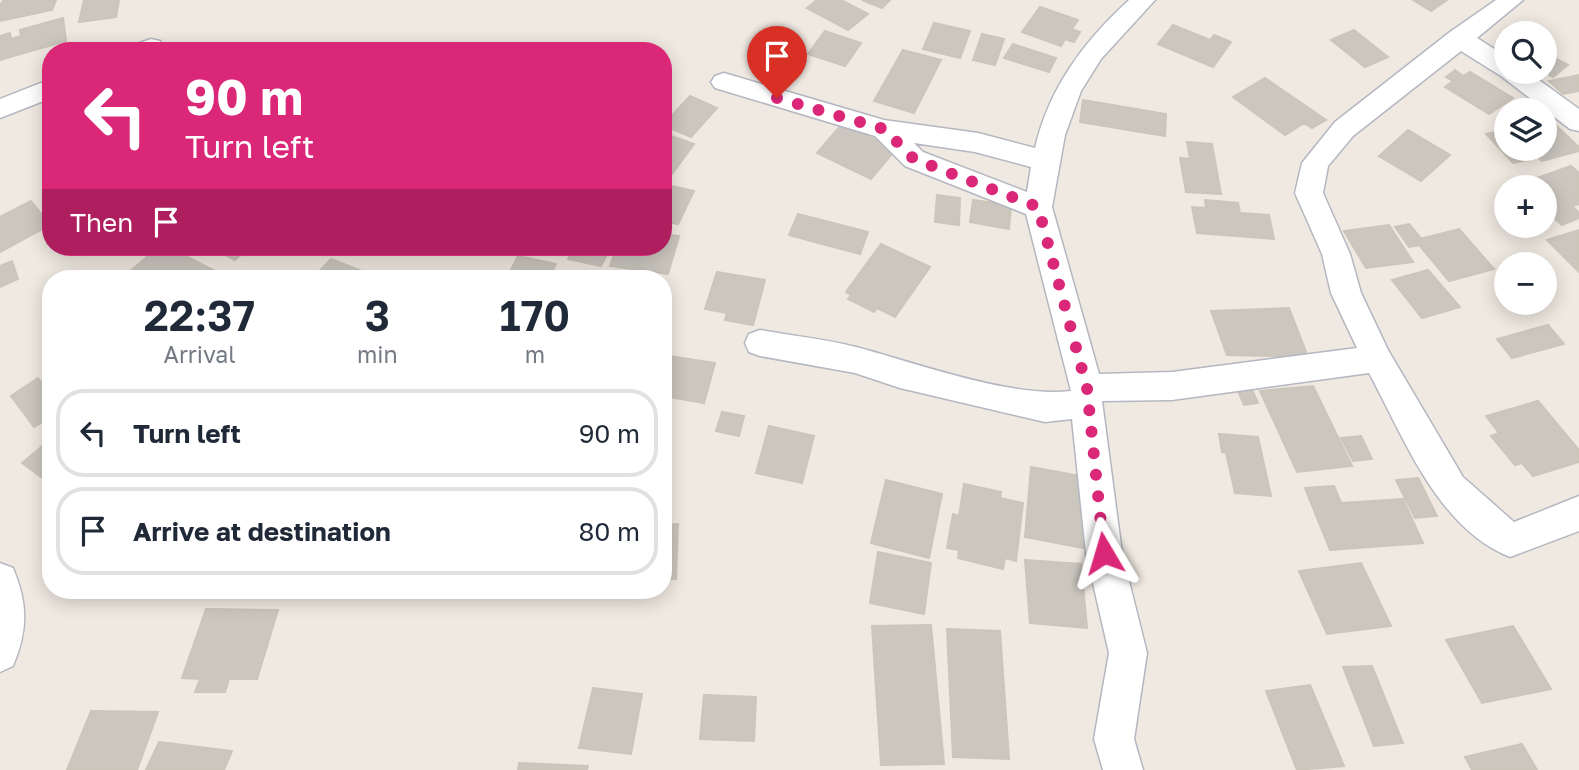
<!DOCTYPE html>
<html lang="en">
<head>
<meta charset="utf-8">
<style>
  :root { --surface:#fff; --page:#f6f6f7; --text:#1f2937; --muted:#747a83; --line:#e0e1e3 }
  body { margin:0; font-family:"Golos Text",sans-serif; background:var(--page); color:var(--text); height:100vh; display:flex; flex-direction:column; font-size:26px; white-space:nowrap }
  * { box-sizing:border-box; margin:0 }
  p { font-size:23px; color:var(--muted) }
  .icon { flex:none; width:38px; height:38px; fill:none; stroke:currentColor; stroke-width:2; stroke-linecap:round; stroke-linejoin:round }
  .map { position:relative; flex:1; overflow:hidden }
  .sheet { position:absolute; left:42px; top:270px; width:630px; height:329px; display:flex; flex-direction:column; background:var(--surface); border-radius:28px; box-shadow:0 4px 18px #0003 }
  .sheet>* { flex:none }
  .banner { position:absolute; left:42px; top:42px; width:630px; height:214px; border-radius:28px; box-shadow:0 4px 18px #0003; background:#db2777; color:#fff; overflow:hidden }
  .fabs { position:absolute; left:1494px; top:21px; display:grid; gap:14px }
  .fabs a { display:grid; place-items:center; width:63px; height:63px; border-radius:50%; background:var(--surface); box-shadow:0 4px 18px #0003; font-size:35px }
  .pin { position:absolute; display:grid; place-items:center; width:60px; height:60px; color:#fff; margin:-72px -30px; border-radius:50% 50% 50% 0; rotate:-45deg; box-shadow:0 0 7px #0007 }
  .pin .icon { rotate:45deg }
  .me { position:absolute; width:77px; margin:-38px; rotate:353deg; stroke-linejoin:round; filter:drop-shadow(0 0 5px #0008) }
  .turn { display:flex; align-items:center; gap:24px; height:147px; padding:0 28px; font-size:32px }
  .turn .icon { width:91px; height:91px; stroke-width:2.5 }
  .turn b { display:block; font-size:49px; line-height:60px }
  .then { display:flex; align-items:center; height:66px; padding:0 28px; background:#0003; gap:14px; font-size:26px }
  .eta { display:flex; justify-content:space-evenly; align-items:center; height:119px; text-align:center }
  .eta b { font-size:42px; font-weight:600; line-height:49px }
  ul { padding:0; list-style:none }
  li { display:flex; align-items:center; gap:21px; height:88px; margin:0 14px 10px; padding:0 14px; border:4px solid var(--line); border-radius:28px }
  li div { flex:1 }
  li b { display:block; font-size:26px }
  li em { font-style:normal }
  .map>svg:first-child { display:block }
  .building { fill:#cbc7bf; stroke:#cbc5ba; stroke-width:2 }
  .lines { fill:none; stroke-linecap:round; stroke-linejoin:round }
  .minor-casing { stroke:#b4b7c1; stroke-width:3 }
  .minor { fill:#fff; fill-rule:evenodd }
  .route { stroke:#db2777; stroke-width:12; stroke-dasharray:0 21.6 }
</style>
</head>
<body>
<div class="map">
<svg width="1579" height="770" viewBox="0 0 1579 770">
  <rect width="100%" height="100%" fill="#efe9e1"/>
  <!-- building -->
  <path class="building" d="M4,0H56L52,10L0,21V5Z
    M84,0H119L116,17L79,22Z
    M817,0H841L868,14L848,30L807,8Z
    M862,0H890L882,8Z
    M1413,0H1447L1431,11Z
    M1040,7L1078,20L1072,29L1080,32L1074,42L1065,39L1061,46L1022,32Z
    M63,18L66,41L0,60V36L10,33L11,39L21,36L20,30Z
    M934,23L970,31L960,58L923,49Z
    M1173,25L1210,40L1214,35L1231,42L1213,67L1158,44Z
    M1354,30L1388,57L1365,67L1331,40Z
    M825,31L861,43L845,66L808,54Z
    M982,34L1004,39L995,65L973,60Z
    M1013,44L1056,58L1049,72L1004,58Z
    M903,50L941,60L914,113L874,101Z
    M1545,53L1568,65L1553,77L1544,72Z
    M1455,70L1463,76L1470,72L1513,98L1489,114L1445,87L1453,81L1446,77Z
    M1579,75V91L1563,94L1549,81Z
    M1265,78L1326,120L1312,128L1304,123L1285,135L1233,97Z
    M690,96L717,108L691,137L663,125Z
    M1083,100L1166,114L1165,136L1080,122Z
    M1546,116L1579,147V151L1542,161L1529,149H1545Z
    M842,124L896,149L871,179L817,153Z
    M1408,130L1450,155L1421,181L1379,156Z
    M1501,131L1507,137V149H1518L1528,160L1513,163L1486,134Z
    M663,133L694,144L672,174L663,171Z
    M1187,142L1212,144L1221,194L1186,192L1180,158L1190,159Z
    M1571,166L1579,173V204L1552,213L1545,207V187H1523L1520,184Z
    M663,184L694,191L678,224L663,221Z
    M937,195L960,198L959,225L935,222Z
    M973,200L1011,205L1009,229L970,222Z
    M1205,200L1238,203L1240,213L1269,215L1274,239L1197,233L1192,207L1206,208Z
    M31,201L50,225L0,252V217Z
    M1573,207L1579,213V218L1562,225L1551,215Z
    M798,214L868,232L860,254L789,235Z
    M1409,224L1420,237L1414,238L1419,245L1409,247L1395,227Z
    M1389,225L1413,262L1366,268L1344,231Z
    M1459,229L1494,269L1449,281L1415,240Z
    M1579,230V272L1547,240Z
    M663,234L679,236L668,274L610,266L617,247H663Z
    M881,244L930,267L895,317L877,308L874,312L848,299L851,295L846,292Z
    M159,247H168L215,271L207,278H122Z
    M217,247H249L235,260L214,249Z
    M574,247H611L601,266L568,259Z
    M518,256L556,264L549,278H507Z
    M331,259L377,277L313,278Z
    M12,261L18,279L0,287V266Z
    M1428,270L1460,307L1422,318L1392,280Z
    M717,272L765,280L753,325L725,320L727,313L705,309Z
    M1289,308L1308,357L1227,355L1211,311Z
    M1548,325L1564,344L1512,358L1497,339Z
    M663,355L715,363L704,403L663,396Z
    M38,378L51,395V417L34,427L11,396Z
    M1249,383L1258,403L1244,405L1235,384Z
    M1313,386L1352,466L1297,472L1260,391Z
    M1538,401L1579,450V462L1533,476L1522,463L1515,465L1491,436L1499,433L1486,416Z
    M722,412L744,416L739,436L716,431Z
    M769,426L814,436L802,483L756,473Z
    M1219,434L1258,437L1271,496L1235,493L1226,453L1222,452Z
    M1361,436L1372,459L1353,461L1341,438Z
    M51,439V469L41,477L22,463Z
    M1031,467L1086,477L1083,548L1025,537Z
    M1418,478L1437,516L1415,518L1396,480Z
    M886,480L942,494L929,558L871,543Z
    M964,484L1001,492L1000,498L1023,503L1016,561L1005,558L1003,569L958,558L959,550L947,548L953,514L959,516Z
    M1334,486L1341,503L1403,499L1423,543L1330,550L1305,488Z
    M678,524L676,579H663V525Z
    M878,552L931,563L924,614L870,603Z
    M1025,560L1081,564L1087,628L1030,623Z
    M1361,563L1391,626L1327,634L1299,571Z
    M206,609L278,610L257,679H229L225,692H195L200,679L182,678Z
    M931,625L944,764L881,765L872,626Z
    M1513,626L1551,689L1482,703L1446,640Z
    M947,629L1000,631L1009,759L953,757Z
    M1372,666L1403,743L1374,746L1343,667Z
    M1310,685L1344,766L1297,770L1266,691Z
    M593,688L642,694L631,754L579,748Z
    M704,695L756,697L754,741L700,739Z
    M91,711L158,712L137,770H67Z
    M159,742L232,751L224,770H146Z
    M1522,744L1537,770H1472L1465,757Z
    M519,763L588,766L587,770H518Z"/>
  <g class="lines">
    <defs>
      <path id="minor" d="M1129,0H1155L1101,59L1081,91L1065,135L1052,207L1099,374L1172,372L1357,348L1331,293L1322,254L1295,193L1302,163L1335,122L1450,32L1496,0H1523L1477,38L1507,57V72H1528L1579,109V131L1570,129L1501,76L1461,51L1353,136L1328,166L1323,193L1350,254L1361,293L1388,350L1463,477L1514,522L1579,496V531L1510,557C1437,528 1404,437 1369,373L1172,400L1102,401L1122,553L1147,653L1134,739L1143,770H1103L1094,739L1109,653L1086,553L1072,419L1045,422L900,388L855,373L760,356L749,352L745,343L749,334L760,330C792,336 825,339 856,347C917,363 1010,398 1071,391L1026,214L905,166L875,136L715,88L711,82L715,76L724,73L884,120L978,133L1035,148C1049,88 1084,41 1129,0ZM914,143L975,152L1031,167L1027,192L923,152Z
        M151,39L160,41L163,47L161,51H131L134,45Z
        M51,79V98L0,118V99Z
        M0,563L13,568C28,604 28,630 13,666L0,672Z"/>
    </defs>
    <!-- minor casing -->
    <use href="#minor" class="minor-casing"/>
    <!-- minor -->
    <use href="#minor" class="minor"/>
  </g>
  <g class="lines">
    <!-- route -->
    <path class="route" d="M777,98L884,129L914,159L1038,207L1087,388L1104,553"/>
  </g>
</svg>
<div class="fabs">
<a><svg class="icon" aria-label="search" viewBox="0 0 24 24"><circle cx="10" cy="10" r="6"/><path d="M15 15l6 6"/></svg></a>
<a><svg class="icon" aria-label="layers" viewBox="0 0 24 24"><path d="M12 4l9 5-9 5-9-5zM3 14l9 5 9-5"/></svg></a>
<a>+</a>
<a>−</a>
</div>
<div class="pin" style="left:777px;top:98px;background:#d93025"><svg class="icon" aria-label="arrive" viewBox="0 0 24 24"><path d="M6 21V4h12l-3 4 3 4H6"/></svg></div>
<svg class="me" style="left:1104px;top:553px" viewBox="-20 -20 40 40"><path d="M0-17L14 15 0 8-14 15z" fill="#db2777" stroke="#fff" stroke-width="4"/></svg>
<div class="banner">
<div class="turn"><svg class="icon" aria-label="left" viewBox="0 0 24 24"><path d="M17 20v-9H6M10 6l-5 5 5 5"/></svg><div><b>90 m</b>Turn left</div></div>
<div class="then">Then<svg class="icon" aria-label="arrive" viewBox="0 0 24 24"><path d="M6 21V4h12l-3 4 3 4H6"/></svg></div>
</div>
<section class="sheet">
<div class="eta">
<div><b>22:37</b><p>Arrival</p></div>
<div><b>3</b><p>min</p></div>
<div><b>170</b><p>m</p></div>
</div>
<ul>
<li><svg class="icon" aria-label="left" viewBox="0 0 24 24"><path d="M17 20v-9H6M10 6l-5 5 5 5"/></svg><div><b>Turn left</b></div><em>90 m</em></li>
<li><svg class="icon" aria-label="arrive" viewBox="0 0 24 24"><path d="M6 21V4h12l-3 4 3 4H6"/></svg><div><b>Arrive at destination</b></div><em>80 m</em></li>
</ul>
</section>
</div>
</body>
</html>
